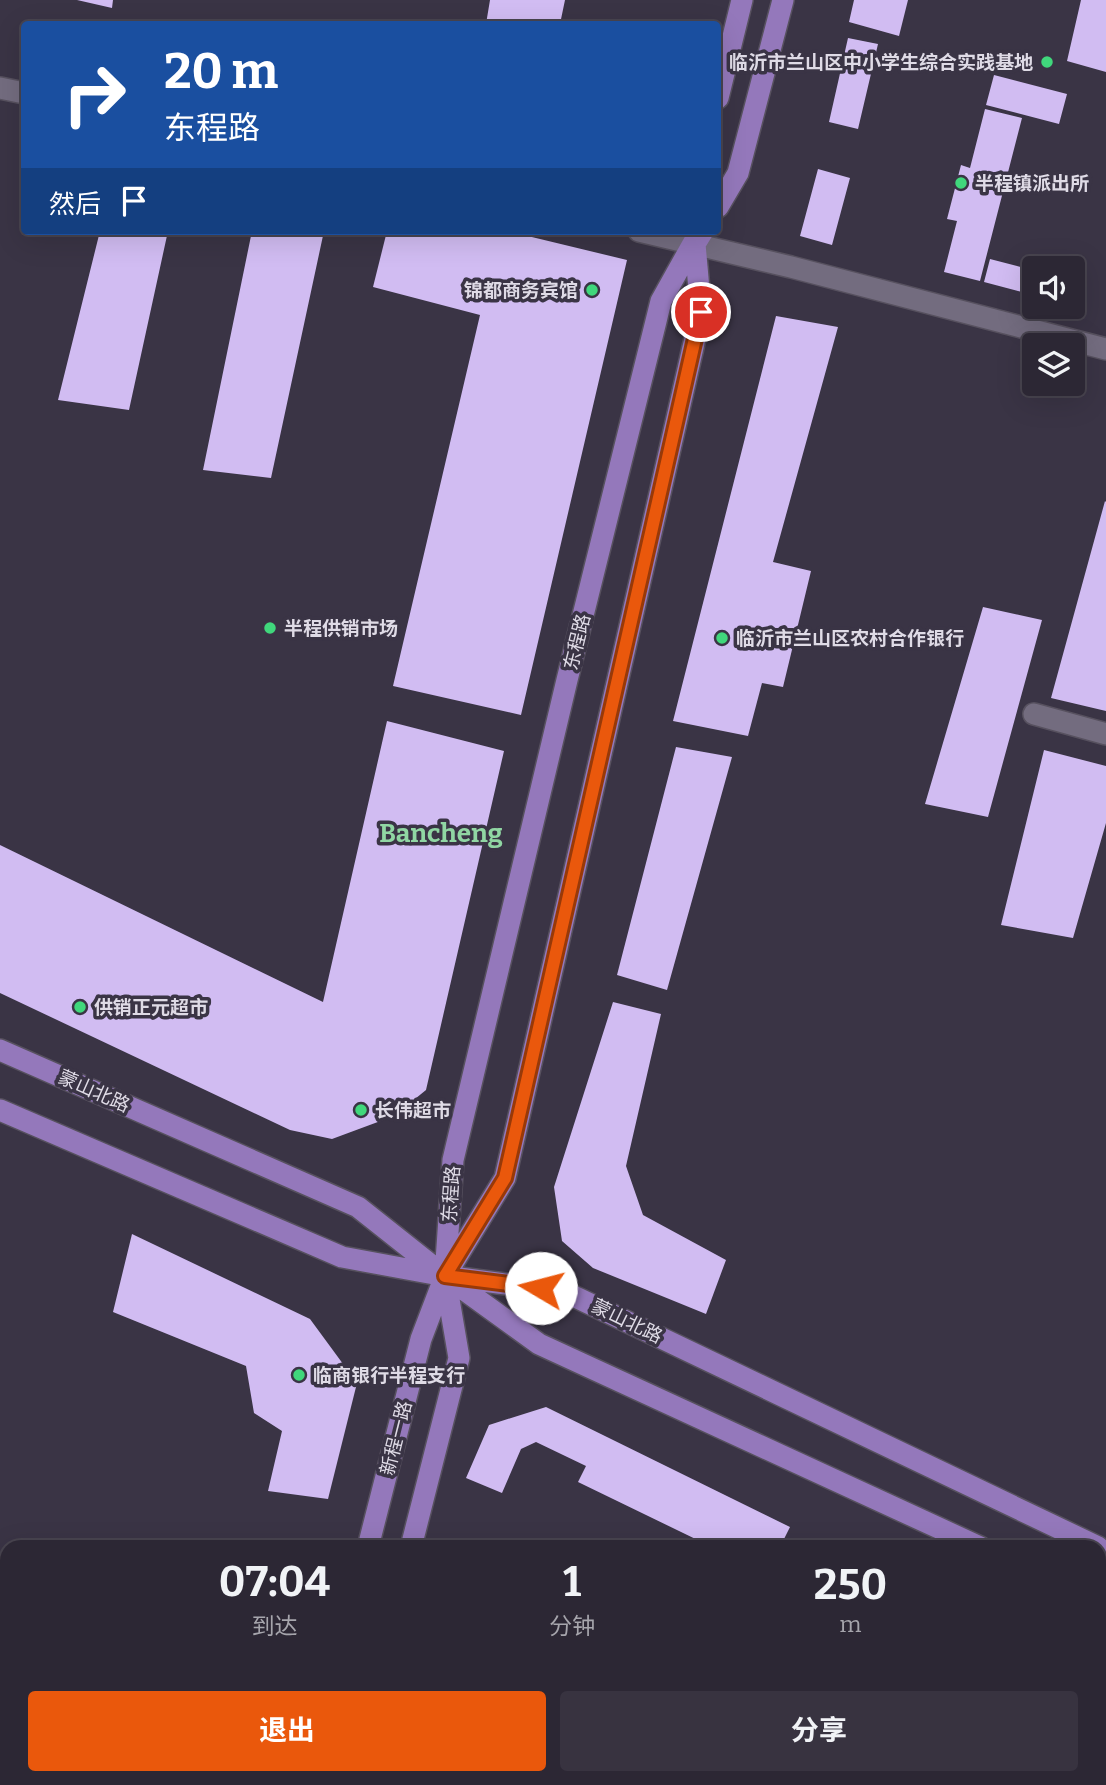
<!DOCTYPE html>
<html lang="zh">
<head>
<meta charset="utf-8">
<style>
  :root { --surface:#2c2734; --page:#383340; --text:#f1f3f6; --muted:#a6a5ac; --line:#48444f; --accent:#ea580c }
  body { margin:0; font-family:Bitter,"Noto Sans SC",serif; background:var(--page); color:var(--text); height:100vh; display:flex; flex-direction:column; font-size:26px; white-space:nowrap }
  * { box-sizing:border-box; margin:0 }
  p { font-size:23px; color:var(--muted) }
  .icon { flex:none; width:38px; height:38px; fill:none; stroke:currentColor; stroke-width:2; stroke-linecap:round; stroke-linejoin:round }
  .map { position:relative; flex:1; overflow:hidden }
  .panel { position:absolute; left:0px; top:1540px; width:1106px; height:245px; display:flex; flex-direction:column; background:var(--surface); border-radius:21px 21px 0 0; box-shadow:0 7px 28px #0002,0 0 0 2px var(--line) }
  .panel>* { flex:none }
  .top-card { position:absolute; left:21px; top:21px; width:700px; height:214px; border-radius:7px; box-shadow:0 7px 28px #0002,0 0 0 2px var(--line); background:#1a4fa0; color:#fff; overflow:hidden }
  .fabs { position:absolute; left:1022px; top:256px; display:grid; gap:14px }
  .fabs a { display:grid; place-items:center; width:63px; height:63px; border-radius:7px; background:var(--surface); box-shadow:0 7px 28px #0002,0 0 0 2px var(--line); font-size:35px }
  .pin { position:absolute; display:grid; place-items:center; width:60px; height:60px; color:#fff; margin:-30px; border:4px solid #fff; border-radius:50%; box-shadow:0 2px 7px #0007 }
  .me { position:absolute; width:77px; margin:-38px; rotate:278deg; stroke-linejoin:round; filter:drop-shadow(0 0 5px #0008) }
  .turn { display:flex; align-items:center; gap:24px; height:147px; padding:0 28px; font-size:32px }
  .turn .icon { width:91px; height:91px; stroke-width:2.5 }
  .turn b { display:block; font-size:49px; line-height:60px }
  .then { display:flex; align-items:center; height:66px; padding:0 28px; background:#0003; gap:14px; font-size:26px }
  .eta { display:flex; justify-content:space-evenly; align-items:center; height:119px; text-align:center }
  .eta b { font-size:42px; font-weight:700; line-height:49px }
  .action { display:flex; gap:14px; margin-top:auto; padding:14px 28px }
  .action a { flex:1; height:80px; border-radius:7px; background:var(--accent); color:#fff; font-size:28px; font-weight:700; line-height:80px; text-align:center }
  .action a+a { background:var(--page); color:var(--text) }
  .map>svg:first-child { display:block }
  .building { fill:#d1bcf2 }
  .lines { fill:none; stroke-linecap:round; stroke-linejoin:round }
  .minor-casing { stroke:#57515f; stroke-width:24 }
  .major-casing { stroke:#57515f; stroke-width:24 }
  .minor { stroke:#736c7f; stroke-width:21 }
  .major { stroke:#9478bb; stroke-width:21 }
  .route-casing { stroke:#983908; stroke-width:18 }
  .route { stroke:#ea580c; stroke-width:12 }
  .poi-dot { fill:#40d77c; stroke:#3a3445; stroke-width:2.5 }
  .labels { text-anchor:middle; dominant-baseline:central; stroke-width:7; stroke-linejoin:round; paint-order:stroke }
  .poi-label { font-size:19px; font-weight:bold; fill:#dfdbe6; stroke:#3a3445; text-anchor:start }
  .street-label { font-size:19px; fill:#dfdbe6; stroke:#3a3445 }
  .district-label { font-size:26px; font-weight:bold; fill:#90d6a3; stroke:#3a3445 }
</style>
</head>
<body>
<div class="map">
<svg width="1106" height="1785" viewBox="0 0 1106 1785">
  <rect width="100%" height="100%" fill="#3a3445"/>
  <!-- building -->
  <path class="building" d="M77,0H113L112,8Z
    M490,0H565L560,24H486Z
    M854,0H908L899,36L849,22Z
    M1081,0H1106V72L1067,61Z
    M848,38L878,44L858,129L829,122Z
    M994,75L1067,94L1059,124L986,105Z
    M985,109L1022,118L980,281L944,272L957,221L947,219L961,165L970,168Z
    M818,169L850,178L832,245L800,236Z
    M100,231H168L129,410L58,400Z
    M252,231H324L271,478L203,470Z
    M387,231H507L627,260L521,715L393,686L480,315L373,287Z
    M990,259L1028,269L1022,292L984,282Z
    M776,316L838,327L773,562L811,571L783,687L762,683L748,736L673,721Z
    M1105,501L1106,502V711L1051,698Z
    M983,607L1042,620L988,817L925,804Z
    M387,721L504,751L426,1090L394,1116L332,1139L290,1130L0,993V845L323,1002Z
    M676,747L732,757L667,990L617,975Z
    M1044,750L1106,766V823L1073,938L1001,925Z
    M613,1002L661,1014L626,1166L643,1215L726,1260L706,1314L593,1268L562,1241L554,1187Z
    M132,1234L310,1319L357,1383L328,1499L268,1491L282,1431L254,1413L246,1366L113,1312Z
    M546,1407L790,1527L780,1547H712L578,1482L586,1466L536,1442L521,1449L502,1493L466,1478L489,1425Z
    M209,1778H254L252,1785H207Z
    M475,1778H535L533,1785H473Z"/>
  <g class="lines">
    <defs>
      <path id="minor" d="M0,88L24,93
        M639,231L791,267L1106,349
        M1034,714L1106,734"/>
      <path id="major" d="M718,98L742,0
        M718,207L738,173L783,0
        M0,1050L358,1207L445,1276L565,1292L1098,1547
        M0,1110L342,1257L445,1276L539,1344L980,1547
        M368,1547L421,1339L445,1276L505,1178L701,312L695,244L703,231
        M411,1547L459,1358L445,1276L453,1160L567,680L661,301L695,240
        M1099,1602L1106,1605
        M309,1785L310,1778
        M351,1785L353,1778"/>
    </defs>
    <!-- minor casing -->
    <use href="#minor" class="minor-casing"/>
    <!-- major casing -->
    <use href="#major" class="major-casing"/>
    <!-- minor -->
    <use href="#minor" class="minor"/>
    <!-- major -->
    <use href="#major" class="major"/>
  </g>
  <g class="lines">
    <defs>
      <path id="route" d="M541,1288L445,1276L505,1178L701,312"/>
    </defs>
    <!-- route casing -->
    <use href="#route" class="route-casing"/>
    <!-- route -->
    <use href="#route" class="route"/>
  </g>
  <!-- markers -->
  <g class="poi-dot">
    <circle cx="1047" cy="62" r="7"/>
    <circle cx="961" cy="183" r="7"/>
    <circle cx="592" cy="290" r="7"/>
    <circle cx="270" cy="628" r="7"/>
    <circle cx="722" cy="638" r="7"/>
    <circle cx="80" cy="1007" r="7"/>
    <circle cx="361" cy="1110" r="7"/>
    <circle cx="299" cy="1375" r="7"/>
  </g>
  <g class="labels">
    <!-- poi labels -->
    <g class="poi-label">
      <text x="1033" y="62" text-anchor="end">临沂市兰山区中小学生综合实践基地</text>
      <text x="975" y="183">半程镇派出所</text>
      <text x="578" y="290" text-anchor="end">锦都商务宾馆</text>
      <text x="284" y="628">半程供销市场</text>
      <text x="736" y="638">临沂市兰山区农村合作银行</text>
      <text x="94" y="1007">供销正元超市</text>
      <text x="375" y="1110">长伟超市</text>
      <text x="313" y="1375">临商银行半程支行</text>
    </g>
    <!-- street labels -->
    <g class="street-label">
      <text transform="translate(577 642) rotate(-76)">东程路</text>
      <text transform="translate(94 1091) rotate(24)">蒙山北路</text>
      <text transform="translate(451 1194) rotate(-86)">东程路</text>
      <text transform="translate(627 1321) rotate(26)">蒙山北路</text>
      <text transform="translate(396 1438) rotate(-76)">新程一路</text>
    </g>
    <!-- district labels -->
    <g class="district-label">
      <text x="441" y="833">Bancheng</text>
    </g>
  </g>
</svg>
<div class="fabs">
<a><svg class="icon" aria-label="sound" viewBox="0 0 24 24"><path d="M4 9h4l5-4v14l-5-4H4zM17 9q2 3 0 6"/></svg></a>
<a><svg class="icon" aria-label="layers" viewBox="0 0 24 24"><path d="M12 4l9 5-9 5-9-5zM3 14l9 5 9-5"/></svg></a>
</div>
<div class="pin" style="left:701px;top:312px;background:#d93025"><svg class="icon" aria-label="arrive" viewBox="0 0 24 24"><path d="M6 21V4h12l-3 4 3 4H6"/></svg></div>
<svg class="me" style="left:541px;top:1288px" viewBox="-20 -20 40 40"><circle r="19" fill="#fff"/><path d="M0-13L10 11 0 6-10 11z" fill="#ea580c"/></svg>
<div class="top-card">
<div class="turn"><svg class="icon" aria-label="right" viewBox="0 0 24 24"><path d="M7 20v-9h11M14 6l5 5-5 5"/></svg><div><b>20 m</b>东程路</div></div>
<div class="then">然后<svg class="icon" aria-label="arrive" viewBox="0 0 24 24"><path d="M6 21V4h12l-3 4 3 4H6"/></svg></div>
</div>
<section class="panel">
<div class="eta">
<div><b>07:04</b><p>到达</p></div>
<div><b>1</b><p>分钟</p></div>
<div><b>250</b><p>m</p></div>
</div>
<div class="action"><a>退出</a><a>分享</a></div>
</section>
</div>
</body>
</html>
